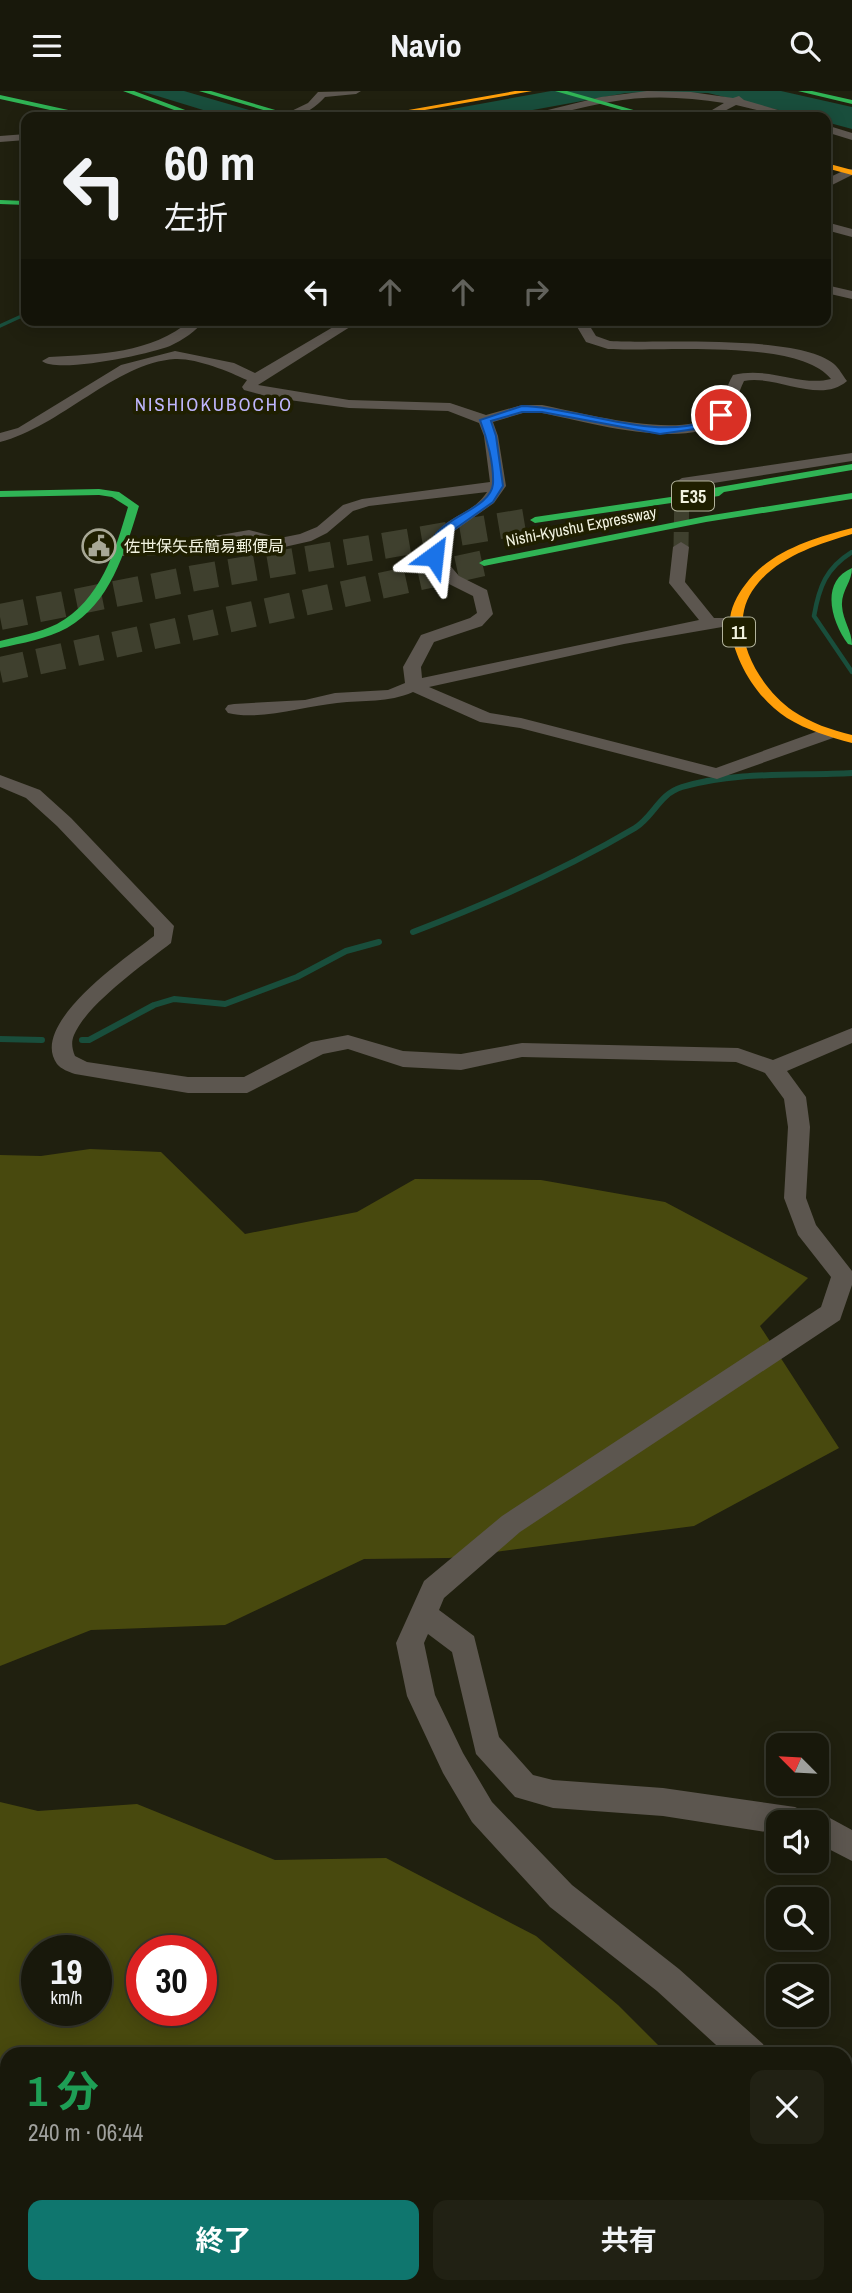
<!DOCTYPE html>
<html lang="ja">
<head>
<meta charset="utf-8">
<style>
  :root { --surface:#18180b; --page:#212114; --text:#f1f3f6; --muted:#9fa09d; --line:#36372c; --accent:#0f766e }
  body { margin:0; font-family:"Archivo Narrow","Noto Sans JP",sans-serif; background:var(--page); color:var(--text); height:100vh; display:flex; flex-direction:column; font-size:26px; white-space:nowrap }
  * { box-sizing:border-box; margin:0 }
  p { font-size:23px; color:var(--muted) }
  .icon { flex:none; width:38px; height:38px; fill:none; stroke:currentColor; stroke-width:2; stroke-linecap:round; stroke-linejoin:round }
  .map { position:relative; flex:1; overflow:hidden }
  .sheet { position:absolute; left:0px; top:1956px; width:852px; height:247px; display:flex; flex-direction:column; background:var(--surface); border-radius:21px 21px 0 0; box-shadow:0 4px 18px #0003,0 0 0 2px var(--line) }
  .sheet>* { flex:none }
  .hud { position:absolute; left:21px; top:21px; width:810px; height:214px; border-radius:14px; box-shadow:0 4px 18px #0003,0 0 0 2px var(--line); background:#18180b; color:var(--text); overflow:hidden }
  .needle { width:46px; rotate:294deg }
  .tools { position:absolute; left:766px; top:1642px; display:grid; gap:14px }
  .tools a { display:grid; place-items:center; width:63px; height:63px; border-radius:14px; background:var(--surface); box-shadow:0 4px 18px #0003,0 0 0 2px var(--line); font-size:35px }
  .speed { position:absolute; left:21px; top:1844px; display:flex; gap:14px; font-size:35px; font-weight:700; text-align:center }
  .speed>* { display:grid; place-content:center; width:91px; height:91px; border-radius:50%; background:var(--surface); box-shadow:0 4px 18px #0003,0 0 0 2px var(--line); line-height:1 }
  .speed small { font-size:18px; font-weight:400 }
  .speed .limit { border:10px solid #d22; background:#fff; color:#111 }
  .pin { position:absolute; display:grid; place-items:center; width:60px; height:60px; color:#fff; margin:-30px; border:4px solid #fff; border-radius:50%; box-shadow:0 2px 7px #0007 }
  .me { position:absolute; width:77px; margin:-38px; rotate:30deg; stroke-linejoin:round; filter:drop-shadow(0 0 5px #0008) }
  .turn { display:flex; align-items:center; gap:24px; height:147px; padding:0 28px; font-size:32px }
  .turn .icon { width:91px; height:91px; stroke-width:2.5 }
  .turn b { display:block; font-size:49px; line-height:60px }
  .lanes { display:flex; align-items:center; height:66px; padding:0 28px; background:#0003; justify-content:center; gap:35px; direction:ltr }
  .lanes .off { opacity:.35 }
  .round { display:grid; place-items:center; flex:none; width:74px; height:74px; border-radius:14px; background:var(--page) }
  .summary { display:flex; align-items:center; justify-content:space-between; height:119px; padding:0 28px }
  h1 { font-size:42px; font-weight:700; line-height:52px; color:#1e9e55 }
  .primary-button { display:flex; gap:14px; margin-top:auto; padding:14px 28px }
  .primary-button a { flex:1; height:80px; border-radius:14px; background:var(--accent); color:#fff; font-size:28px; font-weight:700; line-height:80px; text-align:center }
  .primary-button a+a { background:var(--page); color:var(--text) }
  header { display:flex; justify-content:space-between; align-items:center; height:91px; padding:0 28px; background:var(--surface); font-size:32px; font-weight:700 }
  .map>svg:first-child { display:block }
  .forest { fill:#48490e; fill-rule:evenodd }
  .water { fill:#194e3c }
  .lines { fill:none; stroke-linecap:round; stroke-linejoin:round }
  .stream-far2 { stroke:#194e3c; stroke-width:3.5 }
  .stream-far1 { stroke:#194e3c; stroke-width:4.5 }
  .stream { stroke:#194e3c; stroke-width:6 }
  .street-tunnel { stroke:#3f402e; stroke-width:15; stroke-dasharray:15 8; stroke-linecap:butt }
  .highway-tunnel { stroke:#3f402e; stroke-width:26; stroke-dasharray:26 13; stroke-linecap:butt }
  .street { fill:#5c564f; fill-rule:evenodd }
  .fast { fill:#30b455; fill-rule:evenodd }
  .slow { fill:#ff9f0a; fill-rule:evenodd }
  .route { fill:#1a73e8; stroke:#114b97; stroke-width:2 }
  .labels { text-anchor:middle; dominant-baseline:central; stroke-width:7; stroke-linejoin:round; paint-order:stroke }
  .far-street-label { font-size:16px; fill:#f1f2df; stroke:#1f1f00 }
  .far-poi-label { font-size:16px; fill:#f1f2df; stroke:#1f1f00; text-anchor:start }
  .shield { fill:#1f1f00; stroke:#b2b39c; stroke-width:2 }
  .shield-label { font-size:18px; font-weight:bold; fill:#f1f2df }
  .far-quarter-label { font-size:19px; letter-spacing:2px; fill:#bfb6fd; stroke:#1f1f00 }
</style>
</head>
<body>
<header><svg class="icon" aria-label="menu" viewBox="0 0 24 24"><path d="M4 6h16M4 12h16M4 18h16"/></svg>Navio<svg class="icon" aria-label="search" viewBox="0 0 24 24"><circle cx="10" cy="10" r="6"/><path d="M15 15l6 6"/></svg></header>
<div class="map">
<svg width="852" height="2202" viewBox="0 0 852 2202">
  <rect width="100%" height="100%" fill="#20200f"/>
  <!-- forest -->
  <path class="forest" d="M90,1058L161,1061L245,1143L357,1121L415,1088L541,1089L665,1111L808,1187L760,1235L839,1357L694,1435L449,1467L364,1468L225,1534L91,1539L0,1575V1064L41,1065Z
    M0,1711L38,1720L137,1713L275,1769L386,1767L536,1845L618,1914L667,1963L7,1964V2196H722V2202H0ZM37,1860H96V1920H37ZM142,1860H201V1920H142Z"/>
  <!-- water -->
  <path class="water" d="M141,0H184L273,26H226Z
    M551,0H781L852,16V38L826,31V26H808L708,2L654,1L626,2L495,26H408Z"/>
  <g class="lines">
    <!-- stream-far2 -->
    <path class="stream-far2" d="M0,235L26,223"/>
    <!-- stream-far1 -->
    <path class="stream-far1" d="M852,461C826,477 819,496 814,525L852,581"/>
    <!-- stream -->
    <path class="stream" d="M413,841C489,812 564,779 635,737C654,725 659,703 682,696C736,680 797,685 852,682
      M0,948L42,949
      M82,949H89L154,914L174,908L225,913L297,886L346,860L379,851"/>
    <!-- street-tunnel -->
    <path class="street-tunnel" d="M681,456L682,392"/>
    <!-- highway-tunnel -->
    <path class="highway-tunnel" d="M0,526L195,487L535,429
      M0,579L484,472"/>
    <!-- street -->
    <path class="street" d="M361,0L356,3L325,6C315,17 297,30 283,24L308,12L318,1Z
      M647,0L691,1L733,7L739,5L744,9L802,26H785L736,14L713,26H700L724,12C686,6 647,4 610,11C580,16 550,27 519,26L601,6Z
      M826,34L852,42V49L826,41Z
      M26,43V49L0,51V45Z
      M852,78V84L826,97V88L845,79Z
      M26,90V98L22,97L20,94Z
      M826,131L852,138V146L826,139Z
      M826,194L852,200V208L826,202Z
      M191,229H205C196,240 183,249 170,255C150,263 57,283 42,270L49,266C99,263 151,263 191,229Z
      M345,229H361L258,294L349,309L450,312L486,324L522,314H542C579,321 684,350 713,323C723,314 726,295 733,284C770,275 800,296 831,288C799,247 660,261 608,258L586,251L573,229H586L596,245L610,250C658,253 800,243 834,273C839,277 843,285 847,290C820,314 775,283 744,290C738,302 734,321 724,329C685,360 588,331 542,322H523L493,331L498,345L506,395L494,412L450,443L442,465L459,485L487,499L493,523L482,535L434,551L421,576L422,587L699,529L669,492L673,456L681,451L689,456L685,491L714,527H728L730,531L728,535L624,553L429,596L490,622L521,627L716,677L821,639H833L836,643L833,647L717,688L520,637L480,631L413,601C388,612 364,609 337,612C306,615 259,630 228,622L225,618L228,614L234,613L305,609L335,602L388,599L405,592L403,576L421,544L470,527L477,522L473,505L447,492L426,465C437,421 468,430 487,401L369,415L353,420L327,442L311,450L280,457L249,449L163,464L119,465L111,460L113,457L163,454L249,439L280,447L300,443L317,436L343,414L362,408L490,391L484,345L479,332L448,320L349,317L274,307L244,299L242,296L247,289C228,280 196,267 175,268C115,272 60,336 0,351V342L18,337L121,274L175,260L234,272L255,282Z
      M852,362V370L682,397L674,392L682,387Z
      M0,684L40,699L71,727L174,835L171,852C144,873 87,913 74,944C71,951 72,958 75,965L87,971L188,986H244L311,951L348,944L403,960L461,963L522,952L738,957L773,969L852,937V952L787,980L806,1006L810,1036L806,1107L816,1134L852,1180V1194L840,1229L520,1441L444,1507L439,1519L474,1545L499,1646L533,1684L553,1689L663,1697L795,1716L805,1721L807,1724L817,1720L852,1739V1770L817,1752V1731H779V1743L663,1725L553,1717L515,1706L476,1663L452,1561L428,1543L424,1552L435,1604L463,1662L492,1711L572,1794L679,1878L763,1953L768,1964H727L657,1900L550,1816L472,1731L443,1682L407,1605L396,1552L424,1490L502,1425L821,1216L831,1186L798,1144L784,1107L788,1036L784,1008L765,982L736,971L522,966L461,979L403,976L348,958L323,963L247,1002H188L75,983C69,981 61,978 57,973C28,933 127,866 154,845V837L57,735L26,707L0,696Z
      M845,2070L852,2073V2116L845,2113Z"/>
    <!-- fast -->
    <path class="fast" d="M123,0H134L204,26H193Z
      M199,0H211L299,26H287Z
      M555,0H567L658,26H646Z
      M798,0H812L852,9V13Z
      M0,4L91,24L95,26H82L0,8Z
      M0,109L26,110V114L0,113Z
      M852,373V379L724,401L719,405L535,432L530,429L535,426L691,403L696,400Z
      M99,398L119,401L139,415C125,460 111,512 67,537C47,548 22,552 0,557V550C19,545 39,542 57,533C101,509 115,460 128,416L112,406L99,404L0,406V400Z
      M852,402V408L706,431L484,475L479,472L484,469L706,425Z
      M852,477C852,491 841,500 842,515C843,530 852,540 852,554L848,553C832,532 819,491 852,477Z"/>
    <!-- slow -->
    <path class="slow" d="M515,0H532L385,26H369Z
      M826,72L852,79V84L826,77Z
      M852,437V443C818,453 777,466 755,496C724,536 757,595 793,620C811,632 831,639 852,644V652C829,646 807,639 787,627C757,608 733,569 730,533C729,520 737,504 745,494C769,460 814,447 852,437Z"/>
  </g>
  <!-- route -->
  <path class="route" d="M522,315C576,316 652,349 703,331C709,329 715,323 721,321L726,324L709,336L660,343L542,321H522L491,330L496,345L503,395L493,411L448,443L443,449L438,467H430C422,427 490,423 493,393C494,373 487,347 480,329Z"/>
  <!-- icons -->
  <defs>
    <symbol id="civic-ring" viewBox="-11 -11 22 22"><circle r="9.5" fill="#1f1f00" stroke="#a8a896" stroke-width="1.5"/><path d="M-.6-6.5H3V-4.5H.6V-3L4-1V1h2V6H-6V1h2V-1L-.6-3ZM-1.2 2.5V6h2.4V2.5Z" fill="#a8a896"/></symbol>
  </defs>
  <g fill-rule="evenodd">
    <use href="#civic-ring" x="80" y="436" width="38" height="38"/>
  </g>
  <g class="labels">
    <!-- far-street labels -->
    <g class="far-street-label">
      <text transform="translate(581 435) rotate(-11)">Nishi-Kyushu Expressway</text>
    </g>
    <!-- far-poi labels -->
    <g class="far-poi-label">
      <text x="124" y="455">佐世保矢岳簡易郵便局</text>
    </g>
    <!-- shield labels -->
    <g class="shield">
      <rect x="672" y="390.5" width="42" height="29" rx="5"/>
      <rect x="723" y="526.5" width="32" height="29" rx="5"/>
    </g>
    <g class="shield-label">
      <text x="693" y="405">E35</text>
      <text x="739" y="541">11</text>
    </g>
    <!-- far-quarter labels -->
    <g class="far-quarter-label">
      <text x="214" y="313">NISHIOKUBOCHO</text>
    </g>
  </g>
</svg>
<div class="tools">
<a><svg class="needle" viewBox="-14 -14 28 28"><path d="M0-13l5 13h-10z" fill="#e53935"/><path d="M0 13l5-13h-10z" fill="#9fa09d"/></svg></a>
<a><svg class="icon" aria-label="sound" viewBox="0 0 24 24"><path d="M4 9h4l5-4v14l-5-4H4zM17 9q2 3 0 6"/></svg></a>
<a><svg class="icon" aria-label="search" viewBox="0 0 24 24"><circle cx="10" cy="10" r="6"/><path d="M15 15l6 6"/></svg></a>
<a><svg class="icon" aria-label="layers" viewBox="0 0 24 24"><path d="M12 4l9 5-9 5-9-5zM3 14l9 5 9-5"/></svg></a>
</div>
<div class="speed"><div>19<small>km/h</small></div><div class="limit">30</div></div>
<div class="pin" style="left:721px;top:324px;background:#d93025"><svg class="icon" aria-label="arrive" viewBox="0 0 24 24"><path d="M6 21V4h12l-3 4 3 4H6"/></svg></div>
<svg class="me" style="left:434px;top:465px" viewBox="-20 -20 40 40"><path d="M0-17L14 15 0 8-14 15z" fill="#1a73e8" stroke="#fff" stroke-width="4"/></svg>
<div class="hud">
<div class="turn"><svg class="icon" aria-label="left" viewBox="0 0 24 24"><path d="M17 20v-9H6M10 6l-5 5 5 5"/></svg><div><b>60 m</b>左折</div></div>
<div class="lanes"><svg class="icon" aria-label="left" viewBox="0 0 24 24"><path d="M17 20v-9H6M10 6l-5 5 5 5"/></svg><svg class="icon off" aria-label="ahead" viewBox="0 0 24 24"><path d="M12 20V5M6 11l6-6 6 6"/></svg><svg class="icon off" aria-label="ahead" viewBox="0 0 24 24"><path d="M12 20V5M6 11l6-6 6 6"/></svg><svg class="icon off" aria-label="right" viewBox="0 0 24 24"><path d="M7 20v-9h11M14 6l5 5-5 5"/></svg></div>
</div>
<section class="sheet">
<div class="summary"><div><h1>1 分</h1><p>240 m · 06:44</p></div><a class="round"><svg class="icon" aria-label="close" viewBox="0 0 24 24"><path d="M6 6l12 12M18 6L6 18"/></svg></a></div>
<div class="primary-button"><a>終了</a><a>共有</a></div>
</section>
</div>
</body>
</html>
